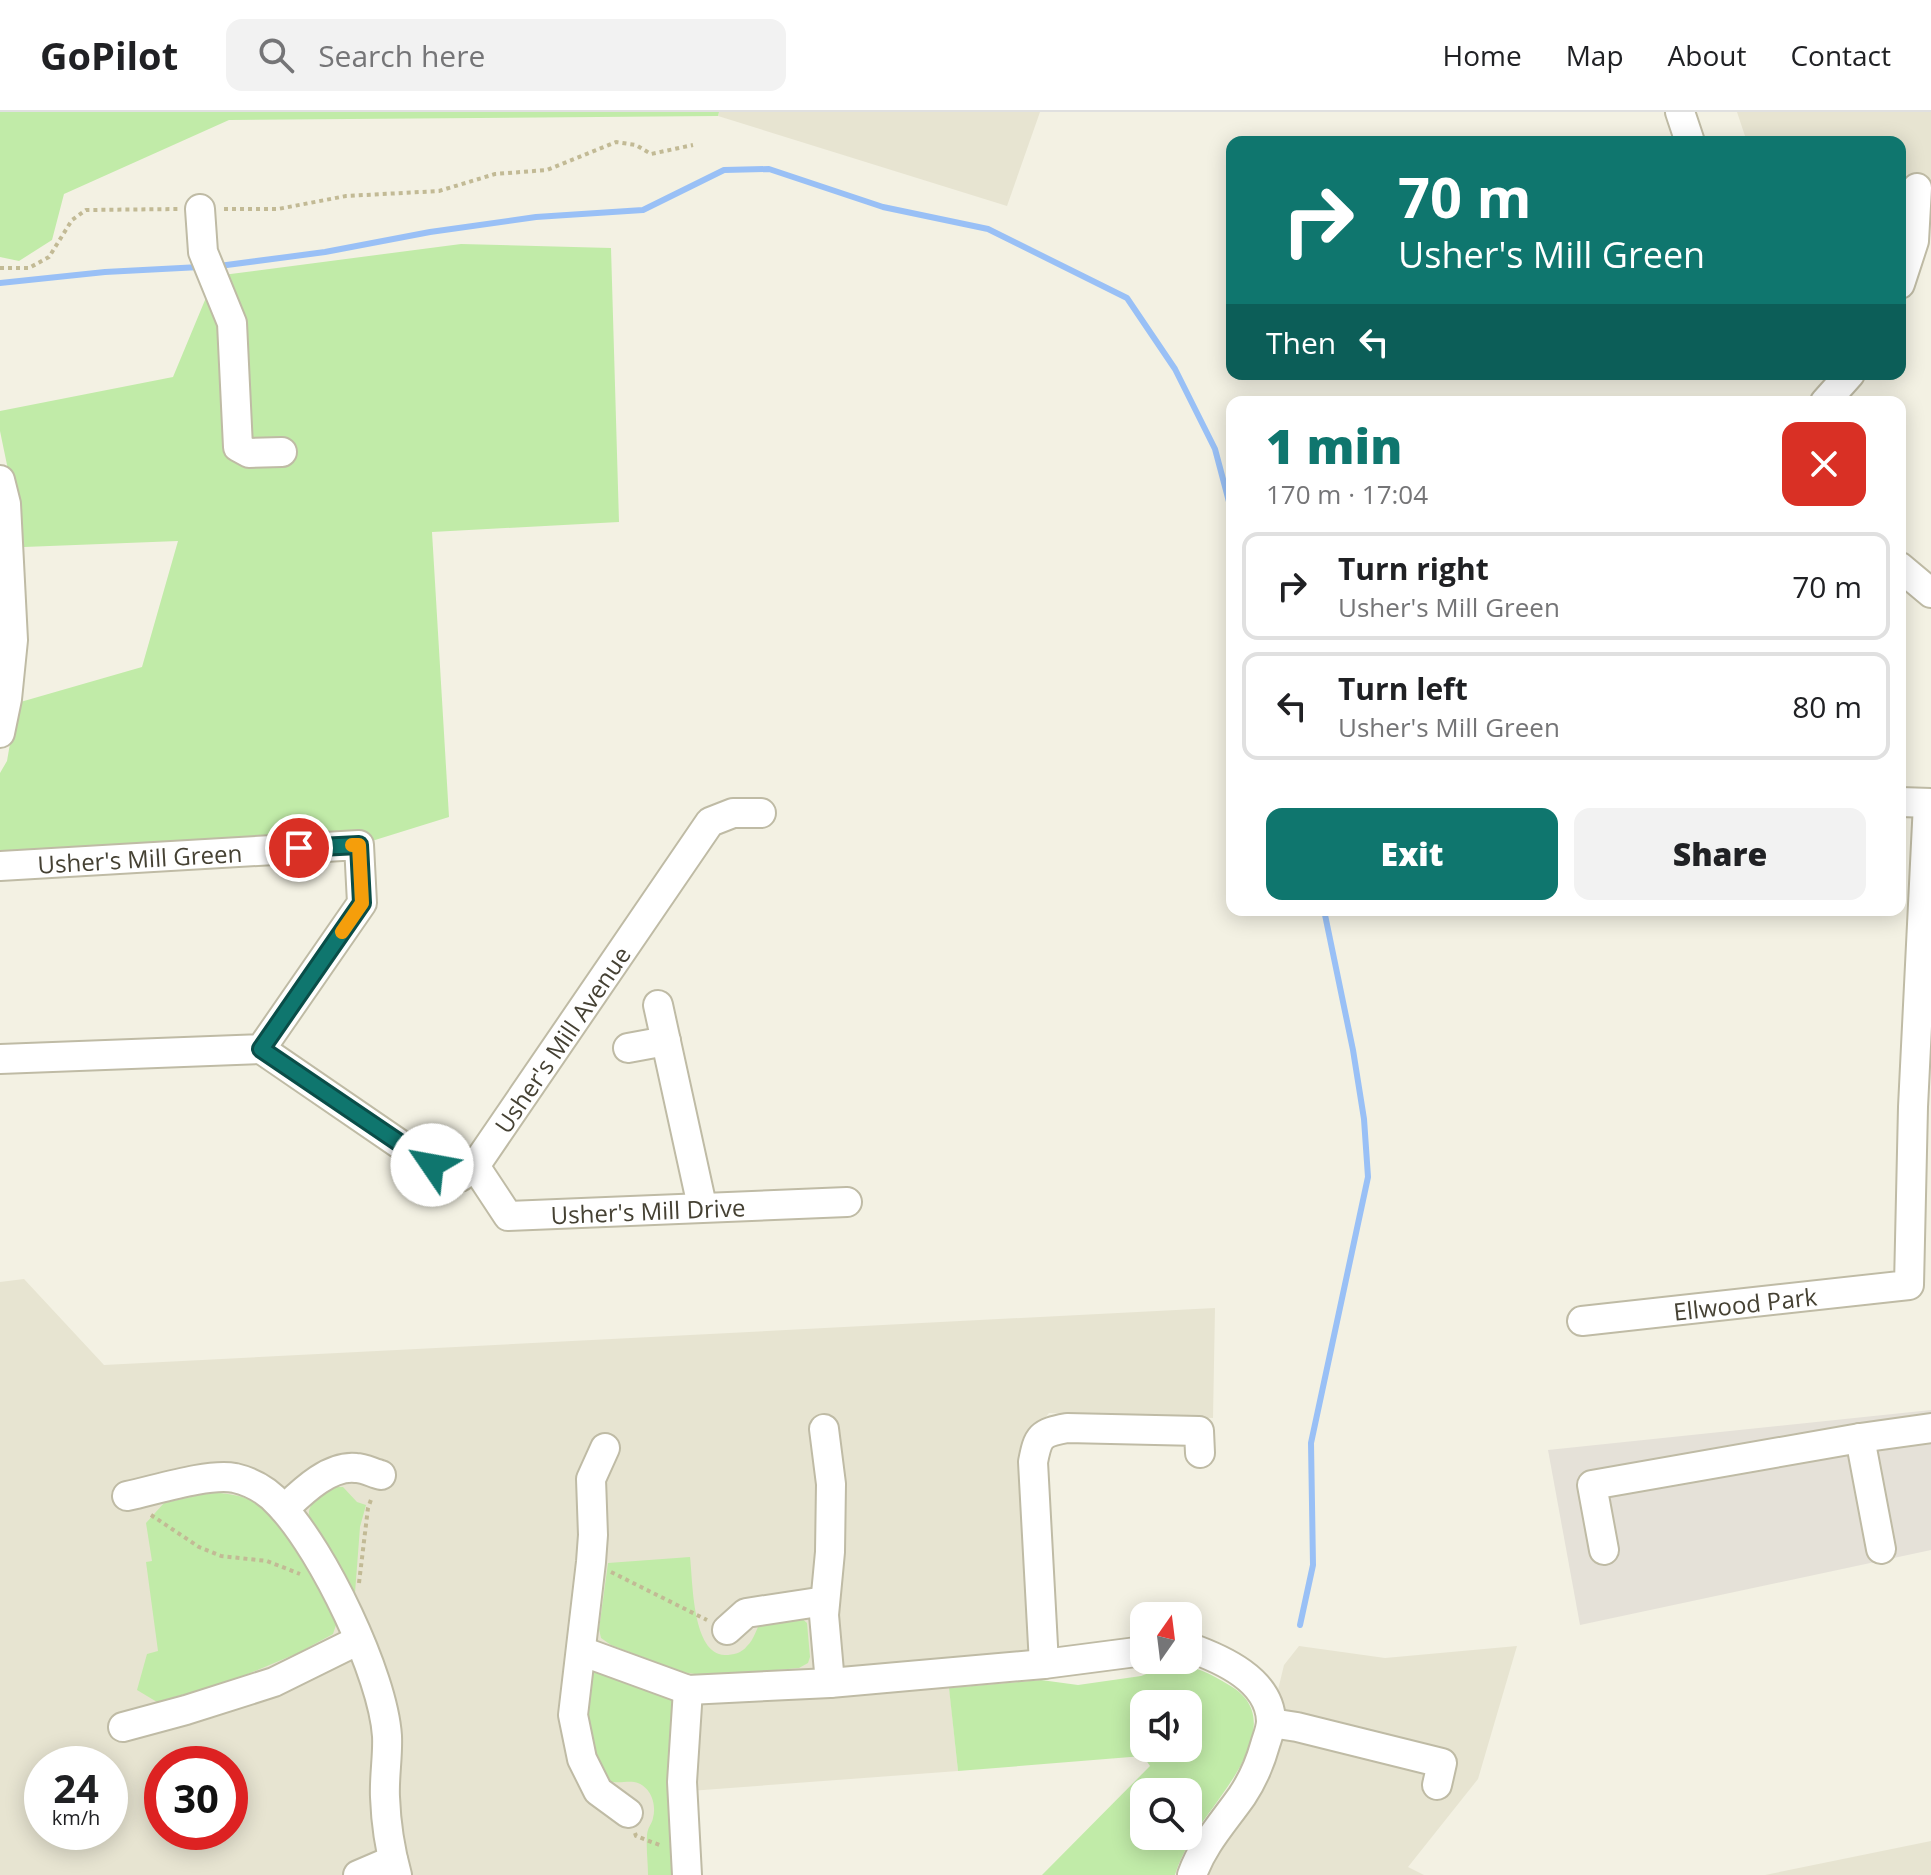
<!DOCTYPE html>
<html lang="en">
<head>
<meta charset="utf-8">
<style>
  :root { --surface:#fff; --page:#f2f2f2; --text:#202124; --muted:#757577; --line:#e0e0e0; --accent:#0f766e }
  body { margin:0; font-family:"Open Sans",sans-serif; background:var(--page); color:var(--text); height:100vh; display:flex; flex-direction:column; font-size:30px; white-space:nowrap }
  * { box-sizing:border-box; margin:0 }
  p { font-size:26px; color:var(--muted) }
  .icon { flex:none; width:44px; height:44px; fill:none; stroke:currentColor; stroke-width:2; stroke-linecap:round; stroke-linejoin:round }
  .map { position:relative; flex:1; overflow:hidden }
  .panel { position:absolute; left:1226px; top:284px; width:680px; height:520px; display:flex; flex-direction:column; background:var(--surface); border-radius:16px; box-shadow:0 4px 20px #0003 }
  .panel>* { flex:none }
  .top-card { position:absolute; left:1226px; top:24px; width:680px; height:244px; border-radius:16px; box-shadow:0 4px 20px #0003; background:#0f766e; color:#fff; overflow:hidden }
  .needle { width:52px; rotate:14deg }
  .tools { position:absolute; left:1130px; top:1490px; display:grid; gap:16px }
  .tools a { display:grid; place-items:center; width:72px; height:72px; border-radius:16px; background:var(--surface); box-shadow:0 4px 20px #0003; font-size:40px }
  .speed { position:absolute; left:24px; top:1634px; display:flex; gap:16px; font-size:40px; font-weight:700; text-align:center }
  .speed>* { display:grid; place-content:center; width:104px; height:104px; border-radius:50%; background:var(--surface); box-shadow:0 4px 20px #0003; line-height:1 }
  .speed small { font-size:20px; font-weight:400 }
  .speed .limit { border:12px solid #d22; background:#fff; color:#111 }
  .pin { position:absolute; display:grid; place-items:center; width:68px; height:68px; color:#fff; margin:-34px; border:4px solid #fff; border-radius:50%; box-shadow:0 2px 8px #0007 }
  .me { position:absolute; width:88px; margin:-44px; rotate:303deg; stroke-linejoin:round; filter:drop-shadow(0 0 6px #0008) }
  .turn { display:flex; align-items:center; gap:28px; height:168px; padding:0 40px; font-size:36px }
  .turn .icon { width:104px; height:104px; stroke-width:2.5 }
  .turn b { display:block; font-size:56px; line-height:68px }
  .then { display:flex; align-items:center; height:76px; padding:0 40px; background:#0003; gap:16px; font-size:30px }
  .round { display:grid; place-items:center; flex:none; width:84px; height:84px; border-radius:16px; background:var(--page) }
  .summary { display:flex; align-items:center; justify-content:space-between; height:136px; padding:0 40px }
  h1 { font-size:48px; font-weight:800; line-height:60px; color:var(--accent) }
  .action { display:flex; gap:16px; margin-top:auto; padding:16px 40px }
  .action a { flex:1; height:92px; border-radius:16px; background:var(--accent); color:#fff; font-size:32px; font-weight:800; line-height:92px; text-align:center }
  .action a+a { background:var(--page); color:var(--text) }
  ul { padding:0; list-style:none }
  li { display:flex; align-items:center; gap:24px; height:108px; margin:0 16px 12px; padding:0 24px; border:4px solid var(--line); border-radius:16px }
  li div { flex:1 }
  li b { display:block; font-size:30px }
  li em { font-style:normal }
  header { display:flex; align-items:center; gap:48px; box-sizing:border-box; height:112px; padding:0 40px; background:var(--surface); border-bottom:2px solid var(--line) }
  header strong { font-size:38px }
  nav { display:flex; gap:44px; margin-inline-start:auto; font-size:28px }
  .search { width:560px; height:72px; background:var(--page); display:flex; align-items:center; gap:20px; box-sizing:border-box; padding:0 28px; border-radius:16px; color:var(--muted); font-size:30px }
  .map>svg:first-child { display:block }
  .residential { fill:#e7e4d1; fill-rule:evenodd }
  .industrial { fill:#e5e1d8 }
  .green { fill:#c1eba8; fill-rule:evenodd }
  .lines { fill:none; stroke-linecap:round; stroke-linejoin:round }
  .stream { stroke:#99c0f6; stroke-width:6 }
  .minor-casing { stroke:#bfbba5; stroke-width:32 }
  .path { stroke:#c2ba95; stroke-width:4; stroke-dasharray:4 4; stroke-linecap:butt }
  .minor { stroke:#fff; stroke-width:28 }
  .route-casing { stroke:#0a4d48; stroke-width:20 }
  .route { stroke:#0f766e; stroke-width:14 }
  .slow { stroke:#f59e0b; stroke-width:14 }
  .labels { text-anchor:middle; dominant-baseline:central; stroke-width:7; stroke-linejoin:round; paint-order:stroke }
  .street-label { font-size:24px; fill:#454133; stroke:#fff }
</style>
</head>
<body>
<header>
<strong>GoPilot</strong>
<div class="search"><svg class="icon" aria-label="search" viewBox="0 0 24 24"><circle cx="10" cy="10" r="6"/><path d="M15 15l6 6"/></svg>Search here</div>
<nav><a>Home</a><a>Map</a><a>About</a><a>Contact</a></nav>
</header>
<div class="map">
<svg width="1931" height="1763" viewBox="0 0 1931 1763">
  <rect width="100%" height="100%" fill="#f3f1e3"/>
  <!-- residential -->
  <path class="residential" d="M719,0H1040L1007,94L718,4Z
    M1737,0H1931V111L1900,113V30H1747Z
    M24,1167L104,1253L1215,1196L1213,1306L1049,1301L1019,1338L1029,1539L946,1545L958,1659L676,1680V1763H0V1170ZM42,1652H110V1720H42ZM162,1652H230V1720H162Z
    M1299,1534L1385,1546L1517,1534L1478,1667L1408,1755L1424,1763H1207L1211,1750L1257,1686L1276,1650L1277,1582L1284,1553Z
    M1931,1729V1763H1765Z"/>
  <!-- industrial -->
  <path class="industrial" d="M1931,1298V1438L1580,1513L1548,1338Z"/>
  <!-- green -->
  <path class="green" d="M0,0H719L718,4L229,8L64,82L52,128L19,149L0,145Z
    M461,132L611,136L619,410L432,420L449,705L359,733L0,754V661L7,649L17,591L142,555L178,429L24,435L0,319V299L173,265L215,164Z
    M337,1375H343L357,1390L366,1393L360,1415L355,1481L309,1405C307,1388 325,1382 337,1375Z
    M213,1380C227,1382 243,1383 256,1391C286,1411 319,1478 337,1510L333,1522L298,1541L231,1569L157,1590L137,1578L147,1542L158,1539L146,1450L152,1449L146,1411L164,1391Z
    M690,1445C693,1470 692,1542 725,1543C733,1543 742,1541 747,1534C754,1528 757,1515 762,1507L794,1500L807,1511L810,1545L808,1551L799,1556L708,1564L682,1560L611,1533L601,1526L599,1517L608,1451Z
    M1172,1552C1194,1553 1211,1562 1229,1573C1293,1609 1216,1686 1193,1724C1186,1736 1179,1750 1175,1763H1042L1150,1654L1143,1644L958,1659L949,1576L1041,1568L1078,1573L1141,1564ZM1144,1592H1188V1636H1144ZM1144,1680H1188V1724H1144Z
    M599,1557L670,1585L674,1593L676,1763H648C648,1750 646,1737 647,1724C647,1716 652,1712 653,1706C657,1691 650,1673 634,1670C625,1669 618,1672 608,1669C588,1631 584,1605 591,1563Z"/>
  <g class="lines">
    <!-- stream -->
    <path class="stream" d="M219,154L325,140L430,120L536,105L643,98L724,58L769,57L883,95L988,117L1127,186L1175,257L1215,337L1232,401
      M0,171L105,160L200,155
      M1300,1513L1313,1453L1311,1331L1368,1065L1364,1007L1353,938L1324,798"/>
    <defs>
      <g id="minor">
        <path d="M1680,0L1690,30"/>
        <path d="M200,97L203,140L232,211L238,335L249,341L282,340"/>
        <path d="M1900,172L1914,129L1917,76"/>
        <path d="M1825,290L1850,262"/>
        <path d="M0,368L6,392L13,528L7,587L0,621"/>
        <path d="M1900,455L1931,481"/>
        <path d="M1900,690L1931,691"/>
        <path id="s1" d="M0,754L359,733L362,791L261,937L0,947"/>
        <path d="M658,893L702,1094"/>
        <path d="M628,936L666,929"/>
        <path id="s2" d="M261,937L417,1044L447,1063L460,1065L475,1054L710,710L733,701H761"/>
        <path id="s3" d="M475,1054L508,1104L847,1090"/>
        <path id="s4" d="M1582,1209L1909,1173L1913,995L1928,691"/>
        <path d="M824,1317L831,1372L830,1440L824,1503L830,1571"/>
        <path d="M1860,1326L1881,1437"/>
        <path d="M605,1336L591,1367L593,1423L591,1450L573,1603L582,1647L598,1679L628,1701"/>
        <path d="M127,1384C156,1378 207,1361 235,1366C252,1370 269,1380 281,1394C323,1439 383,1562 387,1624C388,1644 384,1665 385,1685C386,1712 390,1738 397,1763"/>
        <path d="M284,1397C302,1380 329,1353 356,1356C364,1356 373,1361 381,1363"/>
        <path d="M1604,1438L1592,1373L1860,1326L1931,1316"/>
        <path d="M727,1518L746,1501L825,1489"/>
        <path d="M1188,1535C1222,1547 1270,1568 1271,1609C1271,1617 1267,1626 1265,1633C1260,1651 1252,1669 1242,1684C1223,1711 1203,1732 1192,1763"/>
        <path d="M581,1539L688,1578L830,1571L1044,1552L1144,1539"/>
        <path d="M1044,1552L1033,1350C1038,1324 1040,1321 1067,1316L1199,1319L1200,1341"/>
        <path d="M1271,1611L1297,1615L1442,1651L1437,1673"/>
        <path d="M123,1615L186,1598L274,1570L359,1528"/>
        <path d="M358,1763L393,1748"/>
        <path d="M687,1763L682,1670L688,1578"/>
      </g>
    </defs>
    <!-- minor casing -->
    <use href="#minor" class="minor-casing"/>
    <!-- path -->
    <path class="path" d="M224,97H278L346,84L439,79L495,62L547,58L616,30L636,33L651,42L693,33
      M0,156H29L49,145L72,108L86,98L179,97
      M151,1403L199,1435L221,1444L267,1449L300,1462
      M611,1460L707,1508
      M359,1471L368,1396L372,1385
      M635,1721L636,1724L662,1734"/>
    <!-- minor -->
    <use href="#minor" class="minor"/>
  </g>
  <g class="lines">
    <defs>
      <path id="route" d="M299,736L359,733L362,791L261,937L432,1053"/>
    </defs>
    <!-- route casing -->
    <use href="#route" class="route-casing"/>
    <!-- route -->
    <use href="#route" class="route"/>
    <!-- slow -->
    <path class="slow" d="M342,820L362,791L359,733H352"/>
  </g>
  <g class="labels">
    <!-- street labels -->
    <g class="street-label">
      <text stroke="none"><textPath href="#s1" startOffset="140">Usher's Mill Green</textPath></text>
      <text stroke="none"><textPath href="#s2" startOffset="410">Usher's Mill Avenue</textPath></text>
      <text stroke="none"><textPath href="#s3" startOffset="200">Usher's Mill Drive</textPath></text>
      <text stroke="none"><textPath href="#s4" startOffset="164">Ellwood Park</textPath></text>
    </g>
  </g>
</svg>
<div class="tools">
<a><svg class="needle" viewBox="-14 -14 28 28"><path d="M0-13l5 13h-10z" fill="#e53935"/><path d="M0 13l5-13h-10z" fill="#757577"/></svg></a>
<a><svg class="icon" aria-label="sound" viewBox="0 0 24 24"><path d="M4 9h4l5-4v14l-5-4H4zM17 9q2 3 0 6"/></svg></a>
<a><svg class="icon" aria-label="search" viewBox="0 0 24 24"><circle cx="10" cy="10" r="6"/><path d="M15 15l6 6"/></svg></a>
</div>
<div class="speed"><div>24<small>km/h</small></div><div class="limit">30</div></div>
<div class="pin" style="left:299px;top:736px;background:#d93025"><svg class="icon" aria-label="arrive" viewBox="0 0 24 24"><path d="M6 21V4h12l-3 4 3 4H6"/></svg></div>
<svg class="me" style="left:432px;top:1053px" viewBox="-20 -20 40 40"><circle r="19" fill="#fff"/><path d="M0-13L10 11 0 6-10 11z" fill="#0f766e"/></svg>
<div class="top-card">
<div class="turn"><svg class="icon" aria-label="right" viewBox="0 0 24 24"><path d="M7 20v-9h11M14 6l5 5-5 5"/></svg><div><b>70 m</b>Usher's Mill Green</div></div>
<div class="then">Then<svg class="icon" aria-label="left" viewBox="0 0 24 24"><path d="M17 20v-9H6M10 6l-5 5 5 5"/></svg></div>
</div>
<section class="panel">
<div class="summary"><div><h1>1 min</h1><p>170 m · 17:04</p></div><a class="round" style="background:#d93025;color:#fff"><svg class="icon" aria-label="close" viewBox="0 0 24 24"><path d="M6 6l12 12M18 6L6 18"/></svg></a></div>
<ul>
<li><svg class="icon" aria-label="right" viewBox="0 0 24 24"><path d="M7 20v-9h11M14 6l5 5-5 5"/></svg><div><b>Turn right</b><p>Usher's Mill Green</p></div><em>70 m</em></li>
<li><svg class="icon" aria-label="left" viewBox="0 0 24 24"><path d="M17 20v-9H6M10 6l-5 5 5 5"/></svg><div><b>Turn left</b><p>Usher's Mill Green</p></div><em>80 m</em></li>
</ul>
<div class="action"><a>Exit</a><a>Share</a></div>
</section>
</div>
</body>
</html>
